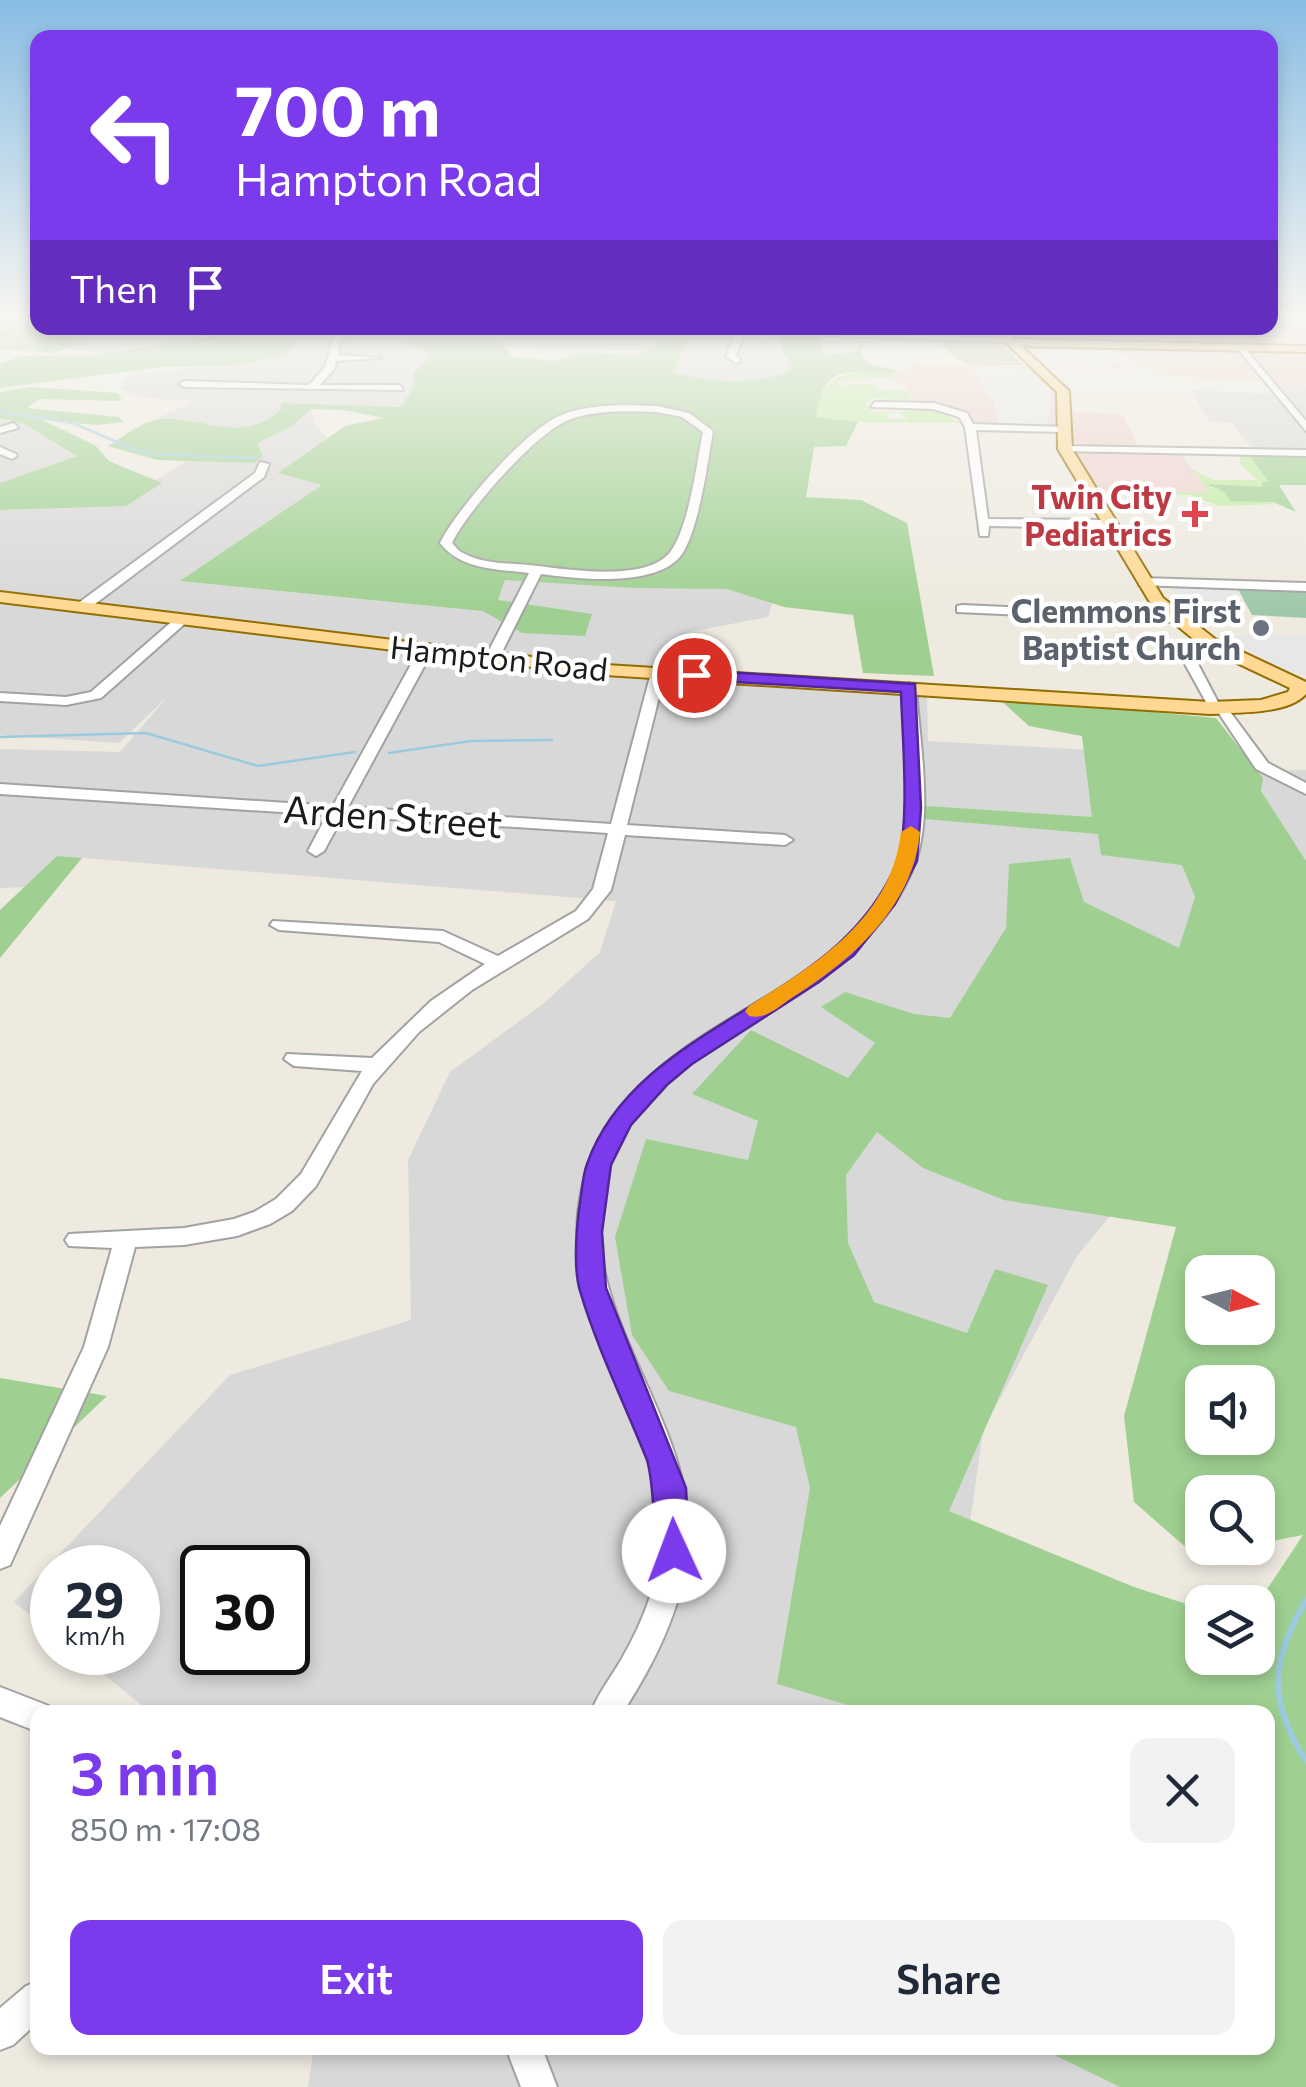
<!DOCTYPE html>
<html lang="en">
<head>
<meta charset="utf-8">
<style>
  :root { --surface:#fff; --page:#f2f2f3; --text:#1f2937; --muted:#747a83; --accent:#7c3aed }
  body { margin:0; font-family:Commissioner,sans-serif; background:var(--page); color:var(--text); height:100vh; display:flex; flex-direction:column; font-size:38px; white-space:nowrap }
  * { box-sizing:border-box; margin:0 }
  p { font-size:32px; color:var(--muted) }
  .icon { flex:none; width:55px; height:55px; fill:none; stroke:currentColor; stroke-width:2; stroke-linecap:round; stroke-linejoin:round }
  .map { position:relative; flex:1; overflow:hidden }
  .drawer { position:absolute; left:30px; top:1705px; width:1245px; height:350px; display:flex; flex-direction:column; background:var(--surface); border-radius:20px; box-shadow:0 5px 15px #0003 }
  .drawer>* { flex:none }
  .guide { position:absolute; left:30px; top:30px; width:1248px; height:305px; border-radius:20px; box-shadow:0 5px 15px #0003; background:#7c3aed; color:#fff; overflow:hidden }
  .needle { width:65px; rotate:97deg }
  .fabs { position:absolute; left:1185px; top:1255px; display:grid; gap:20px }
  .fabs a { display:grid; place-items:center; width:90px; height:90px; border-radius:20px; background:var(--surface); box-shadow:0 5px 15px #0003; font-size:50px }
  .speed { position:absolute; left:30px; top:1545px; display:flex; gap:20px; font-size:50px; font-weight:700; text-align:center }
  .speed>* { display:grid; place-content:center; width:130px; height:130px; border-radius:50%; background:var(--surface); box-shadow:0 5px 15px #0003; line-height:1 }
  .speed small { font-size:25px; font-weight:400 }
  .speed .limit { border:5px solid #111; border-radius:15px; background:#fff; color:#111 }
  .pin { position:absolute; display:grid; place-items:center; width:85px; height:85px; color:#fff; margin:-42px; border:5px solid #fff; border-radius:50%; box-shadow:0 2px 10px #0007 }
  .me { position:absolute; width:110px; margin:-55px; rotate:358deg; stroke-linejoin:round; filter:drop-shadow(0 0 8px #0008) }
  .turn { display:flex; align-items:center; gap:35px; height:210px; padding:0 40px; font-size:45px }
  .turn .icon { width:130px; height:130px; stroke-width:2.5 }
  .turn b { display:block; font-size:70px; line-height:85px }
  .then { display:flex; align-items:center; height:95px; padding:0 40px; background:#0003; gap:20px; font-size:38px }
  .round { display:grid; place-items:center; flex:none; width:105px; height:105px; border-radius:20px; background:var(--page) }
  .head { display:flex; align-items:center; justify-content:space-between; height:170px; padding:0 40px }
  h1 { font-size:60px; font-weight:600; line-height:75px; color:var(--accent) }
  .primary-button { display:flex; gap:20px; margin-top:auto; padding:20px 40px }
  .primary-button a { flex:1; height:115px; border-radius:20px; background:var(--accent); color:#fff; font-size:40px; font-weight:600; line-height:115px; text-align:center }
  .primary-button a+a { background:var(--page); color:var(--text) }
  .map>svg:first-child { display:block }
  .residential { fill:#d9d8d8; fill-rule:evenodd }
  .commercial { fill:#f0d1cd }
  .construction { fill:#c0c2ab }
  .grass { fill:#c0eca1 }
  .forest { fill:#9fd091; fill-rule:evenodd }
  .cemetery { fill:#9fc8a9 }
  .parking { fill:#e7e7e7 }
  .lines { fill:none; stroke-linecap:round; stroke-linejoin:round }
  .stream-far1 { stroke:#9ccadf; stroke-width:2.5 }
  .stream { stroke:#9ccadf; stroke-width:6 }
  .minor-casing { stroke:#a2a2a2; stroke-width:4 }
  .major-casing { stroke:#926d00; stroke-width:4 }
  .minor { fill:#fff; fill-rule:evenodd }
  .major { fill:#ffd993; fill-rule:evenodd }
  .route { fill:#7c3aed; stroke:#51269a; stroke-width:2.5 }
  .slow { fill:#f59e0b }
  .health-dot { fill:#e0444e; stroke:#fff; stroke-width:4 }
  .worship-dot { fill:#6b7280; stroke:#fff; stroke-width:4 }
  .labels { text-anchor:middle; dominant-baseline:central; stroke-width:9; stroke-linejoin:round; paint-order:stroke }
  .far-health-label { font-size:32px; font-weight:bold; fill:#be3a42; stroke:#fff; text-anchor:end }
  .far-worship-label { font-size:32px; font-weight:bold; fill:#5b616d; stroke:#fff; text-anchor:end }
  .far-street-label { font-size:32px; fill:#1b1b1b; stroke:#fff }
  .street-label { font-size:38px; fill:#1b1b1b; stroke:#fff }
</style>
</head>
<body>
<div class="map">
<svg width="1306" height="2087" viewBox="0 0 1306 2087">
  <rect width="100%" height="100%" fill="#eeeae0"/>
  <!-- residential -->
  <path class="residential" d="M0,319H37L38,328H691L687,330L779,334V348L796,356L788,380L692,381L663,372L672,352L412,343L429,353L424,364L414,371L413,388L401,407L310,404L314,422L333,444L796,533L768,617L689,632L671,670L580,665L356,638L351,645L492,661L927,693L928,741L1092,750L1223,772L1306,770V957L1223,1080L1077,1256L983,1430L944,1712H150L77,1653L138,1652V1568H52V1633L14,1602L230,1375L411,1320L408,1160L450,1072L544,1003L600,952L616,901L57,856L27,887L0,888V749L120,752L168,696L119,743L0,735V602L13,595L0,594V510L111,506L233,434L152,420L196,401L142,398L120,388L131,375L287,356L292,344L186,340L115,354L0,342ZM131,610L240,624L234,631L124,619ZM202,1568H288V1652H202Z
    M1268,386L1306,387V452L1254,451L1232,423L1209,422L1191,390L1273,394Z
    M0,418L24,424L78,456L0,483Z
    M314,2048H1268L1306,2087H308Z"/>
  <!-- commercial -->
  <path class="commercial" d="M1270,323H1306V346L1016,337L1006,331L1067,328H1270Z
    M1023,344L1236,349L1261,382L1162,375L1154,368L1045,369Z
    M1249,351H1306V386H1274Z
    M911,365L1028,367L1056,390L1055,428L972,424L961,409L913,401L909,391L893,377L895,372L910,369Z
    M1068,412L1122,414L1139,448L1177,449L1210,493L1094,491L1073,453L1067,433Z"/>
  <!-- construction -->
  <path class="construction" d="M939,341L993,342L1004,345L1023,365H970L954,357Z"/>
  <!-- grass -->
  <path class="grass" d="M873,370L895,372V377L835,381L839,385L873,384L878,390L909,391L911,402L874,398L866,403L873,412H896L887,415L888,419H909L897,412L932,409L961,423L858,422L816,417C821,381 838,372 873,370Z
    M1240,454H1306V458L1251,456L1269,482L1264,487H1209L1276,504L1219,506L1189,495L1098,490L1208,493L1197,474H1191L1193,470L1214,480H1257L1240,464Z"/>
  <!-- forest -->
  <path class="forest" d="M0,319H37L38,328L221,329L219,336L297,339L288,356L226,366L161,367L0,388V364L21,356L95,355L189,340V335L97,334L56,353L0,349V332L11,325L0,324Z
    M779,334L821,335L823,355L856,352L863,340L861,354L868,364L899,371C859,381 826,350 816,417L858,422L846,446L814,447L806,497L861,500L907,523L934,676L863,673L853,615L784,607L727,589L634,588L505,580L498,600L592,614L585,636L522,633L483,611L180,581L322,485L278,473L345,426L384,418L343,410L311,409L292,426L257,443L263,456L254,463L157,460L108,446C126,435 146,418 166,419C210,419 245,444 281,409V403L401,407L413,388L414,371L424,364L429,353L407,343H502L511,356L553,361L577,353L636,355L672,337L687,338L673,372C709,383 754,385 790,371L792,363L783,353Z
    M31,387L118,393L122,401L39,399L27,408L119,417L123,422L96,425L40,419L95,445L109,461L162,483L126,506L0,510V483L77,456L24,424L0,418V392Z
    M1250,456L1306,458V485H1279L1296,512L1273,502L1230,501L1225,492L1206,484L1263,487L1261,483L1268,481Z
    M998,698L1216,718L1263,778L1261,791L1306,861V2087H1120L1040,2048H1268V1712H871L777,1684L810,1488L796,1427L669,1391L632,1335L615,1237L646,1139L748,1160L758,1121L692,1094L751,1030L848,1078L875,1043L821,1007L845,992L914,1014L950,1018L1006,928L1009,864L1070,858L1084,902L1179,948L1195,897L1182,865L1101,855L1098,834L924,819L926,806L1092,817L1082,736L1029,726ZM877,1132L923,1168L1004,1200L1176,1227L1124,1416L1134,1502L1197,1557L1242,1548H1202V1492H1258V1544L1303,1535L1258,1603V1658H1202V1609L1134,1587L949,1511L1048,1285L995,1269L967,1333L874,1302L848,1243L846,1175ZM1202,1272H1258V1328H1202ZM1202,1382H1258V1438H1202Z
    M57,856L82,858L0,958V910Z
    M0,1378L107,1396L0,1498Z"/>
  <!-- cemetery -->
  <path class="cemetery" d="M1238,589L1306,591V618L1252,615Z"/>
  <!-- parking -->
  <path class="parking" d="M1075,346L1100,352L1103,351L1097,347L1123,352L1143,367L1126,368L1113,362L1115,368L1049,367L1030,350Z
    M983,367L1027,369L1052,391L1048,425L1000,424L993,402L973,370Z
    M1172,587L1237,589L1239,594L1235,595L1242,607L1185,606Z
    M1246,634L1306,636V678L1303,672L1295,673L1218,638Z"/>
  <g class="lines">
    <!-- stream-far1 -->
    <path class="stream-far1" d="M0,412L73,423L133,449L155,454L256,458
      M0,737L146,733L258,766L355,752
      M389,753L471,741L552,740"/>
    <!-- stream -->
    <path class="stream" d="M1306,1600C1270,1661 1268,1702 1306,1761"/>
    <defs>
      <path id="minor" d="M211,328H221L205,338H199V334Z
        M344,328H352L341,340L338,355L381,358L336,361L335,368L320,385H400L403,390L184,387L179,384L184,381L309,385L325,367L333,339Z
        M659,328H745L1014,339L1010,342L744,333L736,355L741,360L736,363L726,356L735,333Z
        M1241,344L1306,421V431L1238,349Z
        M875,402L934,403L967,413L973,424L1066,427L1062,432L976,430L988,519L1108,520L1114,524L1108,528L989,526L988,536H980L965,427L959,417L933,409L871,407Z
        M657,406L689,413L713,431C708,460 698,539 678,559C650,587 577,579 541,574L499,658L487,661L485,658L529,573C497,569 461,570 440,543C457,509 522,434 557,417C586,403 625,405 657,406ZM657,412L682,417L703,432C696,465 690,523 671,551C649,582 571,570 538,566C515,563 484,565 463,553C458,551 456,547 452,543C467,511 538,430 571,419C598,410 629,411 657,412Z
        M14,423L18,428L0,433V427Z
        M1065,446L1306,450V456L1061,451V447Z
        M0,447L16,454L17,456L12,459L0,454Z
        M260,462L269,464L264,477L87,610H77V604L255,473Z
        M1143,578L1306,583V591L1139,585V579Z
        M962,605L1174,614L1181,618L1174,622L957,612V606Z
        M177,617L189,620L101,698L66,705L0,701V693L66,697L91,692Z
        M1177,643H1187L1219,704L1225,705L1268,763L1306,783V794L1256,769L1214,706L1206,702L1175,646Z
        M426,646L433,650L348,807L611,824L651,673L658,669L665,673L627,825L785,835L793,840L785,845L625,835L611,890L588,919L472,990L419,1032L373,1084L316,1186L292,1211L270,1224L237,1236L184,1245L135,1247L108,1347L10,1565L0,1569V1526L84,1347L112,1248L69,1246L65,1240L69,1234L184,1228L234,1219L254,1212L276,1199L301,1174L362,1071L294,1066L284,1059L287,1054L372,1058L431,1001L485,964L439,942L279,930L270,925L273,921L443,931L498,956L576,911L593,889L608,833L343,816L324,851L316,856L308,851L327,815L0,794V784L333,806L419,650Z
        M909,683L916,687C919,738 933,811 916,860C864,1010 657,1019 609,1169C568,1297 677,1394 688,1515C694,1585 660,1655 623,1712H591C598,1694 611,1677 621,1660C641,1626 657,1587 660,1546C671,1413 539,1304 588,1168C644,1010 844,1008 899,861C917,813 903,738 902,687Z
        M0,1687L49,1706L51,1712H38V1732L0,1717Z
        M38,1981V2022L13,2045L0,2050V2008L26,1986Z
        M506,2048H542L557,2087H521Z"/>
      <path id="major" d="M991,328H1002L1014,339L1306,346V352L1021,346L1069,391L1072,449L1163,598L1215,639L1306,682V694C1287,715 1237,712 1210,714L590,674L0,602V592L590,664L1210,702L1261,700L1288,692L1290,688L1203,647L1151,604L1058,449L1057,392Z"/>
    </defs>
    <!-- minor casing -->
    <use href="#minor" class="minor-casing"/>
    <!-- major casing -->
    <use href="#major" class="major-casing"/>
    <!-- minor -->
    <use href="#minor" class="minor"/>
    <!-- major -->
    <use href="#major" class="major"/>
  </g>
  <!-- sky -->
  <linearGradient id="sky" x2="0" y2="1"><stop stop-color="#89bde4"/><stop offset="0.52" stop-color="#f7f6f1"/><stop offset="1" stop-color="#f7f6f1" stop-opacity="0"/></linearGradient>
  <rect width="1306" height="611" fill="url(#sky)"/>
  <!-- route -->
  <path class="route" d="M694,670L915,684L921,808L917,861L895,904L854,955L819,982L692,1064L668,1084L631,1125L611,1165L602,1232L606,1288L686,1488L689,1551L685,1562L674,1566L662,1562C651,1536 656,1491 647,1460C625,1405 597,1348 580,1291C573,1267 576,1234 579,1209C582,1194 582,1177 587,1164C615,1084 692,1043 759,1001C816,966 868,929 896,865C911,830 902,733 901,692L688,679V672Z"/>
  <!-- slow -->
  <path class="slow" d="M911,826L920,832C913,908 851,961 790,999C777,1008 765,1020 749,1016L745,1011L749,1006C816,964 891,919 901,832Z"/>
  <!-- markers -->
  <path class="health-dot" d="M1190 499h10v10h10v10h-10v10h-10v-10h-10v-10h10z"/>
  <circle class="worship-dot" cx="1261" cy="628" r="10"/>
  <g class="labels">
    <!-- far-health labels -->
    <g class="far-health-label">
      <text x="1172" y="496">Twin City<tspan x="1172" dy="37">Pediatrics</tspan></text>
    </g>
    <!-- far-worship labels -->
    <g class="far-worship-label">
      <text x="1241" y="610">Clemmons First<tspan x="1241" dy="37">Baptist Church</tspan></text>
    </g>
    <!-- far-street labels -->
    <g class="far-street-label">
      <text transform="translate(499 657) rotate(6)">Hampton Road</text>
    </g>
    <!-- street labels -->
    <g class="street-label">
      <text transform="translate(393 815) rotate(4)">Arden Street</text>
    </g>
  </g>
</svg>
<div class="fabs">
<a><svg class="needle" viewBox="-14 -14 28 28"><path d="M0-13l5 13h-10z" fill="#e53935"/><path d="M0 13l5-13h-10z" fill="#747a83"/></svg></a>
<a><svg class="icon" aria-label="sound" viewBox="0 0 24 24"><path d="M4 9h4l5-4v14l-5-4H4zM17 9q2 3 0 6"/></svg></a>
<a><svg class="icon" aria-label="search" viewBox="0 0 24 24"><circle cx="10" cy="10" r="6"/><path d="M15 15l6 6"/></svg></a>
<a><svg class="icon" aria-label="layers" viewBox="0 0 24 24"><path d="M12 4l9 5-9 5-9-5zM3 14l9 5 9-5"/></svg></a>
</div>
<div class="speed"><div>29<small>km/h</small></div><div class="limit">30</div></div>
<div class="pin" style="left:694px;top:675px;background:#d93025"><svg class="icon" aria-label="arrive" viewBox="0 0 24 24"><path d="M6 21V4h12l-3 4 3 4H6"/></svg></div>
<svg class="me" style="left:674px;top:1551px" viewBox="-20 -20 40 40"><circle r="19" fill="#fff"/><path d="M0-13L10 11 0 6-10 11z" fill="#7c3aed"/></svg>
<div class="guide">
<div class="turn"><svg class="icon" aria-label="left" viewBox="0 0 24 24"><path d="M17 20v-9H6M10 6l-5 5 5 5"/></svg><div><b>700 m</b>Hampton Road</div></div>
<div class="then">Then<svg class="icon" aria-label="arrive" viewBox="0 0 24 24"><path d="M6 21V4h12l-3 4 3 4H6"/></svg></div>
</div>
<section class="drawer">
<div class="head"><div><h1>3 min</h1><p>850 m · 17:08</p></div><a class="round"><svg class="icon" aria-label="close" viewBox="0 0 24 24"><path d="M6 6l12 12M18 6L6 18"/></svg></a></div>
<div class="primary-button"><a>Exit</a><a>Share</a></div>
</section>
</div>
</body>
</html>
